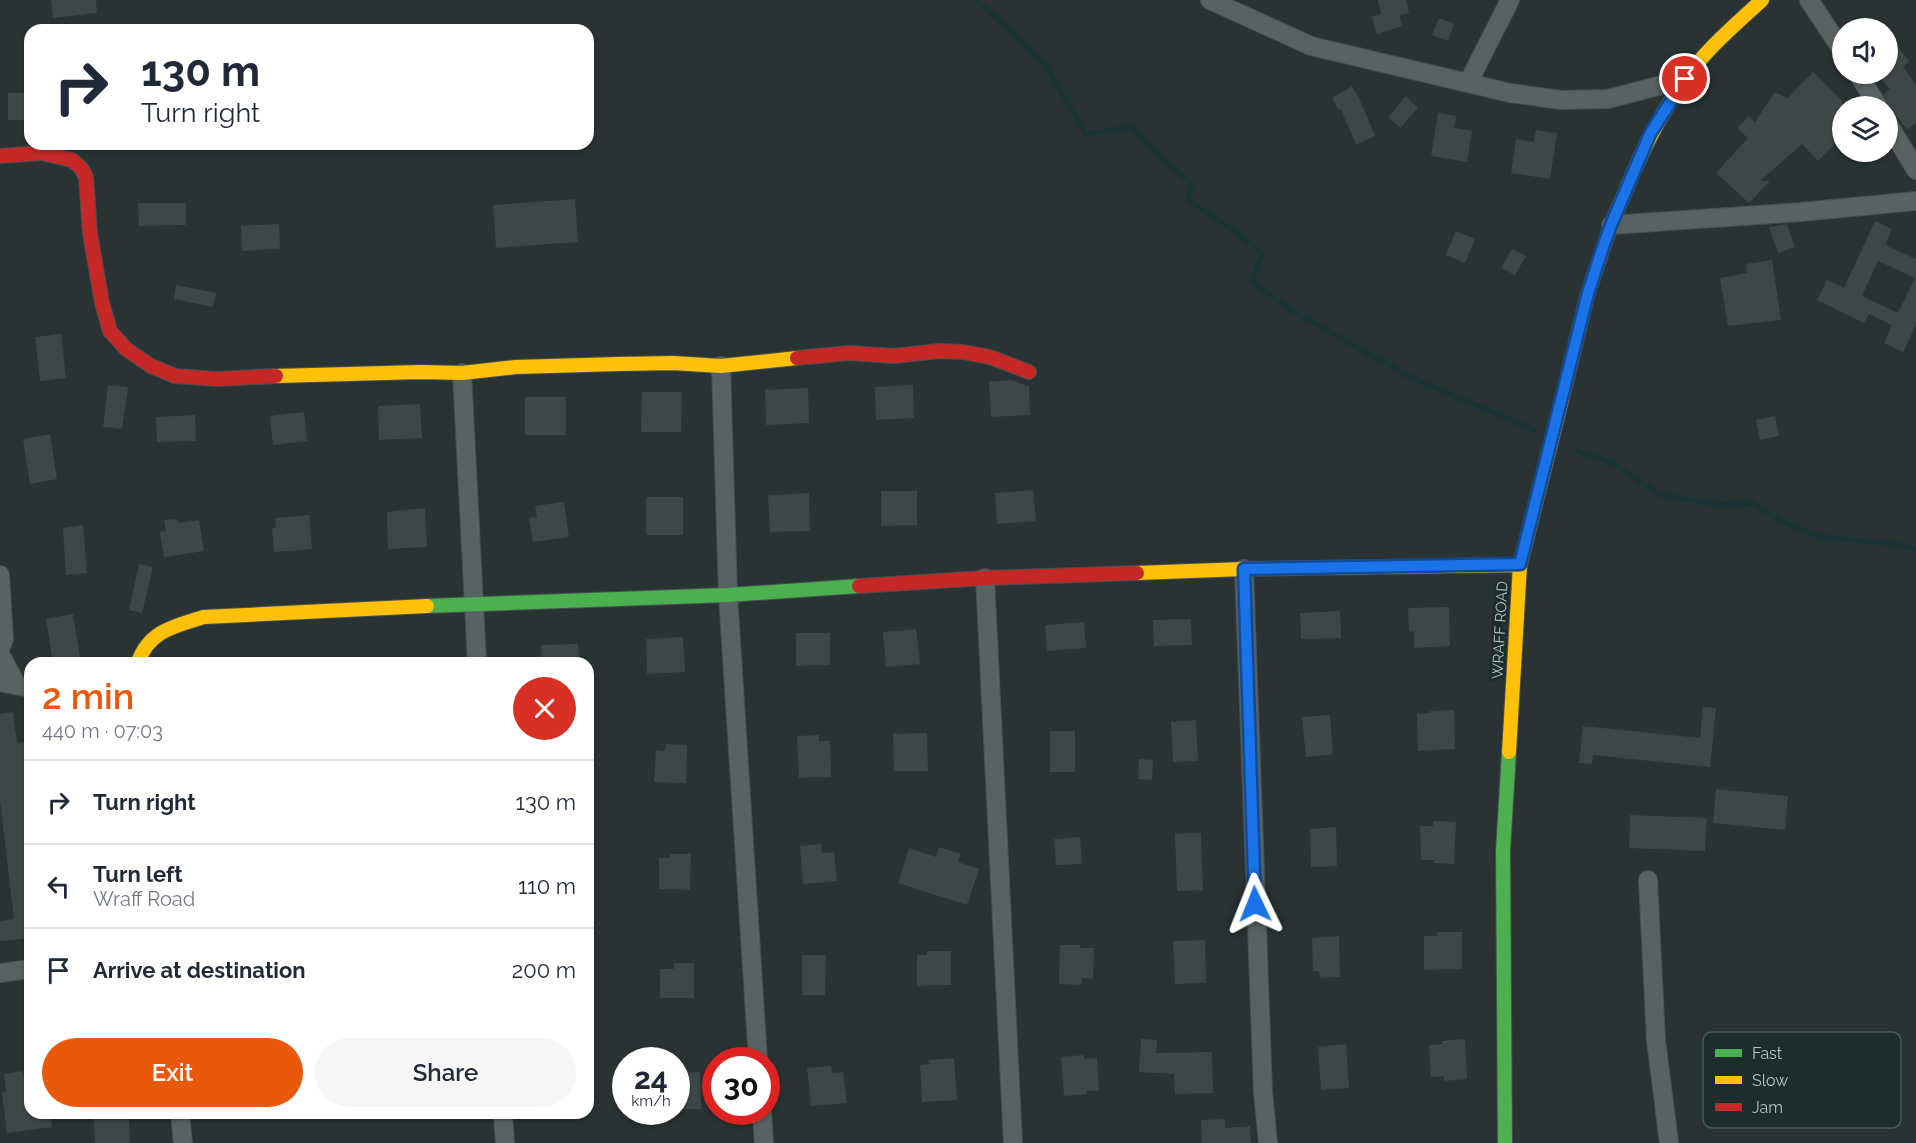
<!DOCTYPE html>
<html lang="en">
<head>
<meta charset="utf-8">
<style>
  :root { --surface:#fff; --page:#f6f6f7; --text:#1f2937; --muted:#747a83; --line:#e0e1e3; --accent:#ea580c }
  body { margin:0; font-family:Raleway,sans-serif; background:var(--page); color:var(--text); height:100vh; display:flex; flex-direction:column; font-size:22px; white-space:nowrap }
  * { box-sizing:border-box; margin:0 }
  p { font-size:20px; color:var(--muted) }
  .icon { flex:none; width:33px; height:33px; fill:none; stroke:currentColor; stroke-width:2; stroke-linecap:round; stroke-linejoin:round }
  .map { position:relative; flex:1; overflow:hidden }
  .drawer { position:absolute; left:24px; top:657px; width:570px; height:462px; display:flex; flex-direction:column; background:var(--surface); border-radius:18px; box-shadow:0 2px 4px #0004 }
  .drawer>* { flex:none }
  .guide { position:absolute; left:24px; top:24px; width:570px; height:126px; border-radius:18px; box-shadow:0 2px 4px #0004; background:#fff; color:var(--text); overflow:hidden }
  .buttons { position:absolute; left:1832px; top:18px; display:grid; gap:12px }
  .buttons a { display:grid; place-items:center; width:66px; height:66px; border-radius:50%; background:var(--surface); box-shadow:0 2px 4px #0004; font-size:30px }
  .speed { position:absolute; left:612px; top:1047px; display:flex; gap:12px; font-size:30px; font-weight:700; text-align:center }
  .speed>* { display:grid; place-content:center; width:78px; height:78px; border-radius:50%; background:var(--surface); box-shadow:0 2px 4px #0004; line-height:1 }
  .speed small { font-size:15px; font-weight:400 }
  .speed .limit { border:9px solid #d22; background:#fff; color:#111 }
  .pin { position:absolute; display:grid; place-items:center; width:51px; height:51px; color:#fff; margin:-26px; border:3px solid #fff; border-radius:50%; box-shadow:0 2px 6px #0007 }
  .me { position:absolute; width:66px; margin:-33px; rotate:358deg; stroke-linejoin:round; filter:drop-shadow(0 0 4px #0008) }
  .turn { display:flex; align-items:center; gap:21px; height:126px; padding:0 18px; font-size:27px }
  .turn .icon { width:78px; height:78px; stroke-width:2.5 }
  .turn b { display:block; font-size:42px; line-height:51px }
  .round { display:grid; place-items:center; flex:none; width:63px; height:63px; border-radius:32px; background:var(--page) }
  .summary { display:flex; align-items:center; justify-content:space-between; height:102px; padding:0 18px }
  h1 { font-size:36px; font-weight:600; line-height:45px; color:var(--accent) }
  .button { display:flex; gap:12px; margin-top:auto; padding:12px 18px }
  .button a { flex:1; height:69px; border-radius:36px; background:var(--accent); color:#fff; font-size:24px; font-weight:600; line-height:69px; text-align:center }
  .button a+a { background:var(--page); color:var(--text) }
  ul { padding:0; list-style:none }
  li { display:flex; align-items:center; gap:18px; height:84px; padding:0 18px; border-top:2px solid var(--line) }
  li div { flex:1 }
  li b { display:block; font-size:22px }
  li em { font-style:normal }
  .map>svg:first-child { display:block }
  .lines { fill:none; stroke-linecap:round; stroke-linejoin:round }
  .stream { stroke:#1a3334; stroke-width:5 }
  .building { fill:#3e4748; fill-rule:evenodd }
  .street-casing { stroke:#465050; stroke-width:20 }
  .fast-casing { stroke:#465050; stroke-width:16 }
  .slow-casing { stroke:#465050; stroke-width:16 }
  .jam-casing { stroke:#465050; stroke-width:16 }
  .street { stroke:#596262; stroke-width:18 }
  .fast { stroke:#4caf50; stroke-width:14 }
  .slow { stroke:#ffc107; stroke-width:14 }
  .jam { stroke:#c62828; stroke-width:14 }
  .route-casing { stroke:#114b97; stroke-width:15 }
  .route { stroke:#1a73e8; stroke-width:10 }
  .labels { text-anchor:middle; dominant-baseline:central; stroke-width:6; stroke-linejoin:round; paint-order:stroke }
  .street-label { font-size:15px; fill:#b3c3c4; stroke:#1d2c2d }
  .key { fill:#1d2c2d; stroke:#4a595a; stroke-width:1.5 }
  .key-label { font-size:16px; fill:#b3c3c4 }
</style>
</head>
<body>
<div class="map">
<svg width="1916" height="1143" viewBox="0 0 1916 1143">
  <rect width="100%" height="100%" fill="#293333"/>
  <g class="lines">
    <!-- stream -->
    <path class="stream" d="M977,0L1044,63L1086,134L1132,127L1142,139L1191,184L1188,200L1236,232L1262,253L1252,282L1293,311L1408,376L1534,430
      M1578,451L1612,463L1661,495L1721,505L1752,503L1783,522L1821,537L1895,544L1916,549"/>
  </g>
  <!-- building -->
  <path class="building" d="M51,0H96L97,13L53,18Z
    M1378,0H1406L1409,13L1399,15L1402,26L1377,34L1372,17L1381,14Z
    M1439,18L1454,24L1448,41L1432,35Z
    M1887,33L1909,61L1903,67L1916,85V123L1907,130L1889,106L1884,94L1890,89L1877,74H1887Z
    M1813,72L1842,101V137L1818,161L1802,144L1760,181H1770L1749,203L1716,173L1748,138L1737,128L1749,116L1755,122L1775,92L1788,98Z
    M1352,86L1360,100L1375,136L1356,145L1341,109L1339,110L1332,98Z
    M8,93H30V120H8Z
    M1406,96L1418,108L1400,128L1388,117Z
    M1438,113L1456,116L1454,128L1472,131L1467,162L1431,156Z
    M1536,130L1557,133L1550,179L1511,173L1516,139L1534,142Z
    M575,199L578,242L496,248L493,205Z
    M138,203H186V225L139,226Z
    M1875,221L1892,229L1885,245L1916,259V325L1903,352L1884,343L1892,325L1869,314L1864,323L1817,300L1827,280L1844,288ZM1878,261L1915,278L1898,313L1862,296Z
    M279,224L280,249L242,251L241,226Z
    M1787,224L1795,247L1778,253L1769,227Z
    M1456,231L1475,239L1465,263L1446,255Z
    M1512,249L1526,256L1515,275L1501,268Z
    M1772,260L1781,320L1728,326L1720,278L1747,273L1746,264Z
    M176,285L216,293L213,307L174,299Z
    M61,334L66,378L40,381L35,337Z
    M1011,380L1029,386L1030,415L991,417L989,382Z
    M108,385L128,387L122,429L103,427Z
    M913,385L914,418L876,420L875,387Z
    M808,388L809,423L766,425L765,390Z
    M642,392H682L681,432H641Z
    M525,397H566V435H525Z
    M420,404L422,438L379,440L378,406Z
    M304,412L307,441L273,445L270,416Z
    M195,415L196,441L157,442L156,417Z
    M1775,416L1779,436L1760,440L1756,420Z
    M50,434L57,479L30,484L23,439Z
    M1033,490L1036,521L997,524L995,493Z
    M881,491H917V525L881,526Z
    M809,493L810,531L770,532L768,495Z
    M646,497H683V535H646Z
    M564,502L569,537L533,542L529,518L537,517L535,506Z
    M425,508L427,547L388,549L387,512Z
    M309,515L312,549L274,552L272,528H276L275,518Z
    M177,519L178,523L199,520L204,551L164,557L160,532L166,531L164,520Z
    M83,525L87,573L66,575L63,528Z
    M139,564L153,567L142,613L129,610Z
    M1449,607L1450,646L1414,648V631L1409,632L1408,608Z
    M1340,611L1341,638L1301,639L1300,613Z
    M73,614L81,663H53L46,619Z
    M1191,619L1192,645L1154,646L1153,620Z
    M1084,622L1086,648L1047,651L1045,625Z
    M916,629L920,664L886,667L883,632Z
    M796,633H830V665L796,666Z
    M683,637L685,672L647,674L646,639Z
    M578,644L579,663H542L541,645Z
    M1703,707L1716,708L1710,767L1593,755L1592,764L1579,763L1583,726L1700,738Z
    M1454,710L1455,749L1418,751L1417,714L1430,713V711Z
    M13,712L17,743L30,741V938L0,941V921L14,919L0,800V714Z
    M1330,715L1333,754L1306,757L1302,717Z
    M1196,720L1198,761L1173,762L1171,722Z
    M1050,731H1075V772H1050Z
    M927,733L928,771H894L893,734Z
    M819,735V741H830L831,777L799,778L797,736Z
    M666,744L687,745L686,783L654,782L656,750L665,751Z
    M1139,759L1153,760L1152,780L1138,779Z
    M1716,789L1788,796L1785,830L1713,823Z
    M1630,815L1707,818L1705,851L1629,848Z
    M1433,821L1456,822L1454,864L1434,863V860H1421L1420,826H1433Z
    M1336,827L1337,866L1311,867L1310,829Z
    M1201,833L1203,890L1177,891L1175,834Z
    M1080,837L1082,864L1056,865L1054,839Z
    M821,844L822,853L834,852L837,881L803,884L800,846Z
    M939,847L961,854L958,862L979,869L967,905L898,883L909,848L936,857Z
    M670,854H691L690,890L659,889V858H670Z
    M1437,932H1462V969L1424,970V936H1437Z
    M1339,936L1340,977L1320,978L1319,971H1313L1312,938Z
    M1205,940L1206,983L1175,984L1173,941Z
    M1060,945H1080V948H1094L1093,979L1082,978L1081,985L1059,984Z
    M927,951H951V985L917,986V955H927Z
    M802,955H826L825,995H802Z
    M674,963H694V998H660V969H674Z
    M1141,1039L1157,1040L1156,1053L1212,1052L1213,1093L1175,1094L1174,1074L1139,1072Z
    M1465,1039L1467,1079L1444,1081V1076L1431,1077L1429,1045L1442,1044V1041Z
    M1346,1044L1349,1088L1321,1090L1318,1047Z
    M1084,1055V1059L1097,1058L1099,1090L1086,1091L1087,1094L1064,1096L1061,1057Z
    M954,1058L957,1100L922,1102L920,1065L929,1064L928,1060Z
    M831,1066L832,1073L843,1072L847,1103L811,1106L807,1068Z
    M23,1071L26,1089L28,1095H30V1113H50L52,1127L7,1133L2,1093L6,1092L4,1074Z
    M700,1072L701,1109H676L678,1073Z
    M93,1113H129L130,1143H95Z
    M1225,1119V1128L1250,1126L1251,1143H1202L1201,1120Z"/>
  <g class="lines">
    <defs>
      <path id="street" d="M1210,0L1311,46L1510,93L1561,100L1608,99L1685,79
        M1809,0L1842,50
        M1858,74L1878,106
        M1468,83L1510,0
        M1887,122L1916,170
        M1611,225L1801,212L1916,201
        M721,366L728,595L758,1060
        M462,373L477,663
        M1244,569L1263,1092L1268,1143
        M0,575L4,639L0,649
        M985,578L1013,1143
        M0,654L16,684
        M0,682L30,688
        M1648,880L1656,1040L1669,1143
        M0,973L30,969
        M762,1112L764,1143
        M180,1113L183,1143
        M503,1113L505,1143"/>
      <path id="fast" d="M427,606L728,595L859,586
        M1505,1143L1503,851L1509,752"/>
      <path id="slow" d="M1634,171C1648,139 1664,109 1684,81C1705,50 1735,25 1762,0
        M276,376L421,372L462,373L516,367L619,364L673,363L721,366L797,358
        M1137,573L1244,569L1520,565
        M138,663C148,631 175,626 204,617L427,606
        M1509,752L1520,565L1562,399"/>
      <path id="jam" d="M0,156L41,153L72,160L81,168L86,177L90,233L102,303L110,331L126,349L151,366L175,376L217,379L276,376
        M797,358L849,353L894,356L939,351L963,352L990,357L1029,372
        M1562,399L1588,293L1611,225L1634,171
        M859,586L985,578L1137,573"/>
    </defs>
    <!-- street casing -->
    <use href="#street" class="street-casing"/>
    <!-- fast casing -->
    <use href="#fast" class="fast-casing"/>
    <!-- slow casing -->
    <use href="#slow" class="slow-casing"/>
    <!-- jam casing -->
    <use href="#jam" class="jam-casing"/>
    <!-- street -->
    <use href="#street" class="street"/>
    <!-- fast -->
    <use href="#fast" class="fast"/>
    <!-- slow -->
    <use href="#slow" class="slow"/>
    <!-- jam -->
    <use href="#jam" class="jam"/>
  </g>
  <g class="lines">
    <defs>
      <path id="route" d="M1255,904L1244,569L1520,564L1588,293L1603,247L1611,225L1650,134L1685,79"/>
    </defs>
    <!-- route casing -->
    <use href="#route" class="route-casing"/>
    <!-- route -->
    <use href="#route" class="route"/>
  </g>
  <g class="labels">
    <!-- street labels -->
    <g class="street-label">
      <text transform="translate(1500 630) rotate(-87)">WRAFF ROAD</text>
    </g>
  </g>
  <!-- legend -->
  <rect x="1703" y="1032" width="198" height="96" rx="9" class="key"/>
  <rect x="1715" y="1049" width="27" height="8" fill="#4caf50"/>
  <rect x="1715" y="1076" width="27" height="8" fill="#ffc107"/>
  <rect x="1715" y="1103" width="27" height="8" fill="#c62828"/>
  <g class="key-label">
    <text x="1752" y="1059">Fast</text>
    <text x="1752" y="1086">Slow</text>
    <text x="1752" y="1113">Jam</text>
  </g>
</svg>
<div class="buttons">
<a><svg class="icon" aria-label="sound" viewBox="0 0 24 24"><path d="M4 9h4l5-4v14l-5-4H4zM17 9q2 3 0 6"/></svg></a>
<a><svg class="icon" aria-label="layers" viewBox="0 0 24 24"><path d="M12 4l9 5-9 5-9-5zM3 14l9 5 9-5"/></svg></a>
</div>
<div class="speed"><div>24<small>km/h</small></div><div class="limit">30</div></div>
<div class="pin" style="left:1685px;top:79px;background:#d93025"><svg class="icon" aria-label="arrive" viewBox="0 0 24 24"><path d="M6 21V4h12l-3 4 3 4H6"/></svg></div>
<svg class="me" style="left:1255px;top:904px" viewBox="-20 -20 40 40"><path d="M0-17L14 15 0 8-14 15z" fill="#1a73e8" stroke="#fff" stroke-width="4"/></svg>
<div class="guide">
<div class="turn"><svg class="icon" aria-label="right" viewBox="0 0 24 24"><path d="M7 20v-9h11M14 6l5 5-5 5"/></svg><div><b>130 m</b>Turn right</div></div>
</div>
<section class="drawer">
<div class="summary"><div><h1>2 min</h1><p>440 m · 07:03</p></div><a class="round" style="background:#d93025;color:#fff"><svg class="icon" aria-label="close" viewBox="0 0 24 24"><path d="M6 6l12 12M18 6L6 18"/></svg></a></div>
<ul>
<li><svg class="icon" aria-label="right" viewBox="0 0 24 24"><path d="M7 20v-9h11M14 6l5 5-5 5"/></svg><div><b>Turn right</b></div><em>130 m</em></li>
<li><svg class="icon" aria-label="left" viewBox="0 0 24 24"><path d="M17 20v-9H6M10 6l-5 5 5 5"/></svg><div><b>Turn left</b><p>Wraff Road</p></div><em>110 m</em></li>
<li><svg class="icon" aria-label="arrive" viewBox="0 0 24 24"><path d="M6 21V4h12l-3 4 3 4H6"/></svg><div><b>Arrive at destination</b></div><em>200 m</em></li>
</ul>
<div class="button"><a>Exit</a><a>Share</a></div>
</section>
</div>
</body>
</html>
